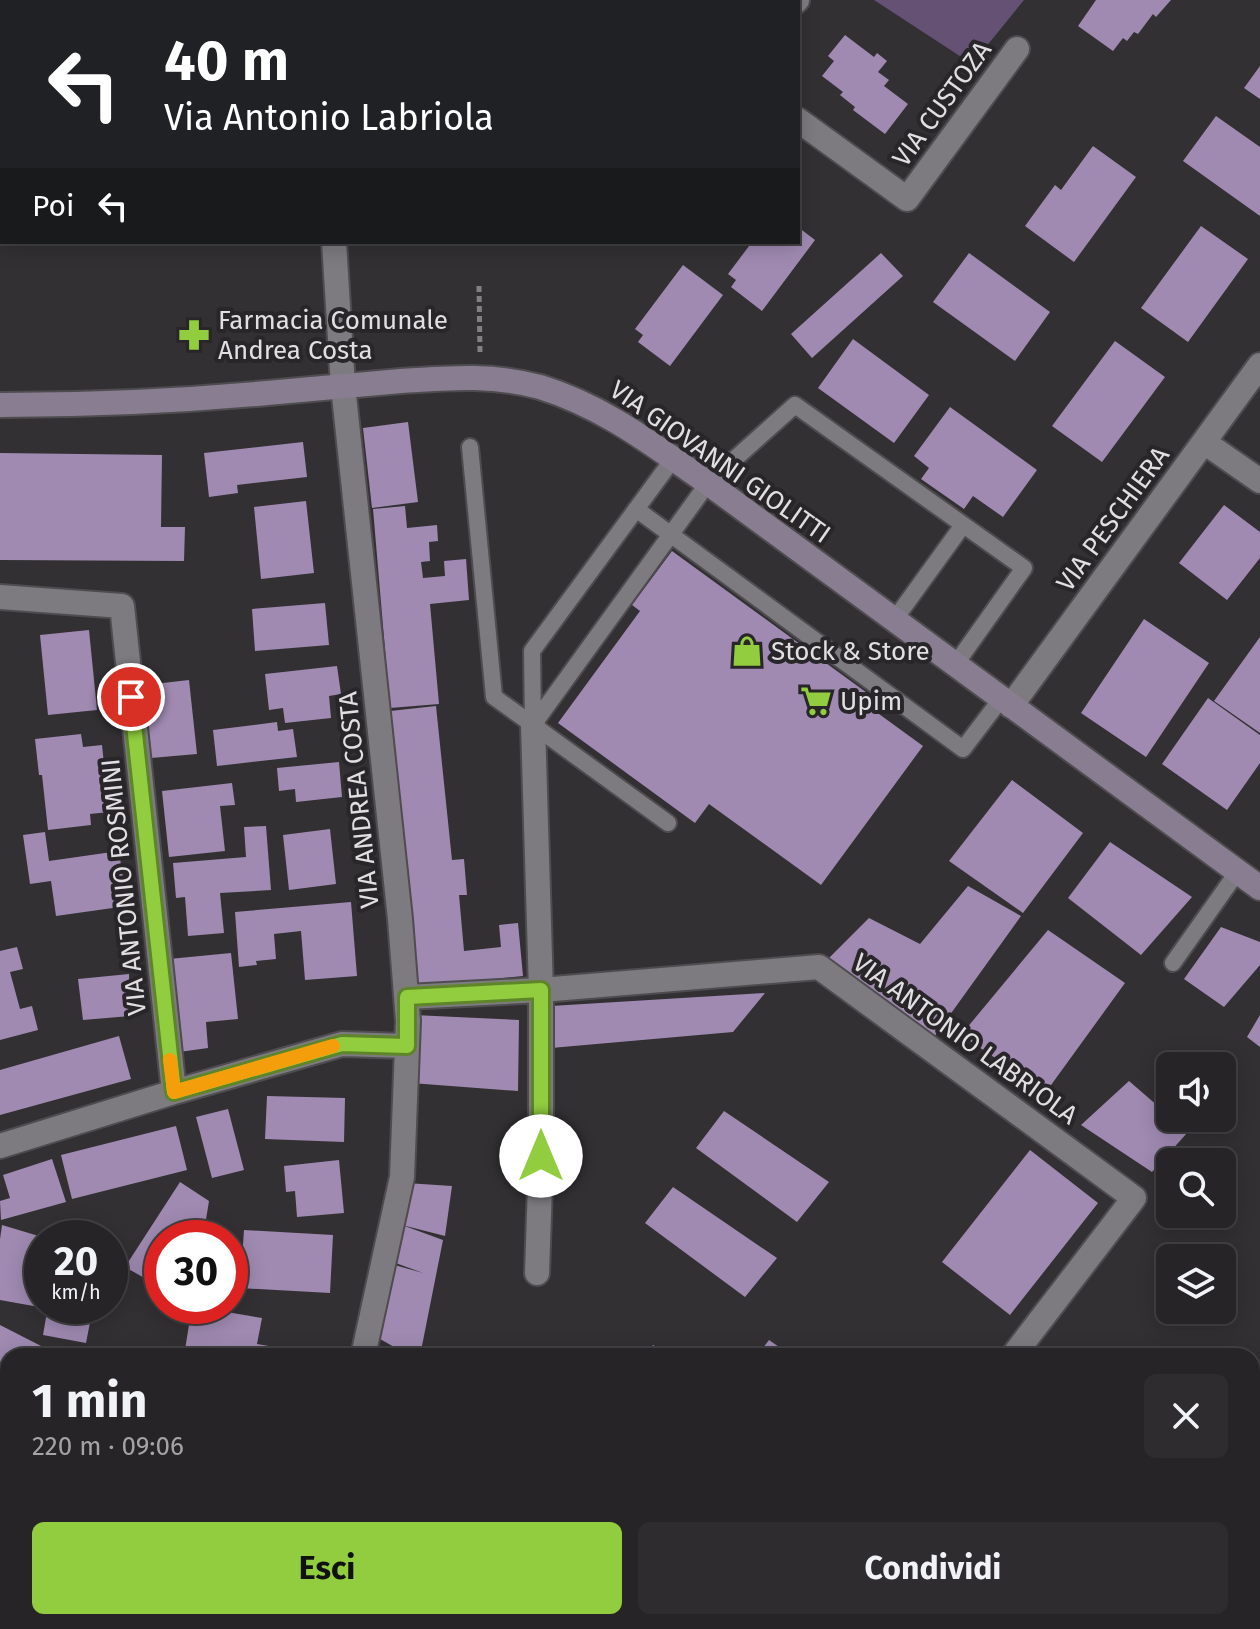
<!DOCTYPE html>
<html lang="it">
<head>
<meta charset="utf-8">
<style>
  :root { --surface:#262426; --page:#2e2c2e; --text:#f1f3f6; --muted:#a4a4a7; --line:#424143; --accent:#91cd3f }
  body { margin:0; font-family:"Fira Sans",sans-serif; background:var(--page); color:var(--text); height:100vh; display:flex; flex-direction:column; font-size:30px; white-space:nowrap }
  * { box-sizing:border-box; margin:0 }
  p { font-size:26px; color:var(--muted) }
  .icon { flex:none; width:44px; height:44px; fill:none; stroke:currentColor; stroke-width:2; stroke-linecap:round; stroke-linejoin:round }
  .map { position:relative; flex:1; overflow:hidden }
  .details { position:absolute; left:0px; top:1348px; width:1260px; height:282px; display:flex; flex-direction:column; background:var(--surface); border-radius:24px 24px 0 0; box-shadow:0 4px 20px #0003,0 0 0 2px var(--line) }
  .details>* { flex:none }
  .banner { position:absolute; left:0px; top:0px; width:800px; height:244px; box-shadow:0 4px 20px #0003,0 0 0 2px var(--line); background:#202124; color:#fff; overflow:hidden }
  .controls { position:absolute; left:1156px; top:1052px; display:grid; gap:16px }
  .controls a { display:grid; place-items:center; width:80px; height:80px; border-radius:12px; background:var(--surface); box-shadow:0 4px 20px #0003,0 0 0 2px var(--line); font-size:40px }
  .speed { position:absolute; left:24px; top:1220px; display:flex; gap:16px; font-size:40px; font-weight:700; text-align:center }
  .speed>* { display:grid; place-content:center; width:104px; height:104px; border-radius:50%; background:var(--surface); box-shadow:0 4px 20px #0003,0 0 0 2px var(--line); line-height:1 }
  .speed small { font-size:20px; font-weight:400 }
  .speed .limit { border:12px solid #d22; background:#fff; color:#111 }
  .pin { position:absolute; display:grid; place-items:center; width:68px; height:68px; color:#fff; margin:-34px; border:4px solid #fff; border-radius:50%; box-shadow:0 2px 8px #0007 }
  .me { position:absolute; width:88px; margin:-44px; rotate:0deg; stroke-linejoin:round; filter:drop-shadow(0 0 6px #0008) }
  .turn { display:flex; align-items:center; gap:28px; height:168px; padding:0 32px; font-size:36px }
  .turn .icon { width:104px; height:104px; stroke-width:2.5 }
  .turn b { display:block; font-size:56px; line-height:68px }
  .then { display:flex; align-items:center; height:76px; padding:0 32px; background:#0003; gap:16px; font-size:30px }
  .round { display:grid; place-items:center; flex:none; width:84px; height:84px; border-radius:12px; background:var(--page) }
  .overview { display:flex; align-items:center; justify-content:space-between; height:136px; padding:0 32px }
  h1 { font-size:48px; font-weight:700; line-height:60px }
  .button { display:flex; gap:16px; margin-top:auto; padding:16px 32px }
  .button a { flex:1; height:92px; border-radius:12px; background:var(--accent); color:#111; font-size:32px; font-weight:700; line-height:92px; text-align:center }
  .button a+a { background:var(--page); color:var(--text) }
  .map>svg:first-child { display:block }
  .green { fill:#645173 }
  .building { fill:#a08ab2 }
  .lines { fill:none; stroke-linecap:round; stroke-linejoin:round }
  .lane-casing { stroke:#4e4c4f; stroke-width:20 }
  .street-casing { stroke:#4e4c4f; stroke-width:28 }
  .secondary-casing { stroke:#4e4c4f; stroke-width:28 }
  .path { stroke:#828083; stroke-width:5; stroke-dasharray:6 4; stroke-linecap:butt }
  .lane { stroke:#7d7b7f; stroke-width:16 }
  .street { stroke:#7d7b7f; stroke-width:24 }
  .secondary { stroke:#887d91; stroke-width:24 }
  .route-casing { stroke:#5e8529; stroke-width:20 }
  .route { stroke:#91cd3f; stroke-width:14 }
  .slow { stroke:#f59e0b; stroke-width:14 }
  .labels { text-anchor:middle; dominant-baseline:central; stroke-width:8; stroke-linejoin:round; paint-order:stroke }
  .street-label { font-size:26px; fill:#e1dfe2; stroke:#282629 }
  .poi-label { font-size:26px; fill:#e1dfe2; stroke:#282629; text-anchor:start }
</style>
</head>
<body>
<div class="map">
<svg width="1260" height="1629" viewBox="0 0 1260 1629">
  <rect width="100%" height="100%" fill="#323033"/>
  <!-- green -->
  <path class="green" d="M874,0H1024L972,64Z"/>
  <!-- building -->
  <path class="building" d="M1096,0H1171L1156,17L1153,14L1138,34L1134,32L1127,41L1123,38L1113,51L1078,26Z
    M845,35L874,57L877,53L887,61L878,72L889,80L884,86L908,104L885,134L853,110L855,107L840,95L843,92L822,76L834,61L828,56Z
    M1260,66V99L1244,88Z
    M1216,116L1260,147V216L1183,161Z
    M1093,146L1136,177L1074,262L1025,226L1055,185L1061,190Z
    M1201,226L1248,259L1188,342L1141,308Z
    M798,227L815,240L762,311L731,287L736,280L728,274L752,242H798Z
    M881,253L903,276L812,358L791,334Z
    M969,253L1050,312L1015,361L933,302Z
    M683,265L723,295L670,366L638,342L643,335L635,329Z
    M853,339L929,395L894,443L818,388Z
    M1115,341L1165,377L1102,462L1052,426Z
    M950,407L1037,470L1003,517L973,496L964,509L921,479L929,468L914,456Z
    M408,422L418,502L372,508L363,428Z
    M303,442L307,477L237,485L238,493L209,497L204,453Z
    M0,453L162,455L161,527H185L184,561L0,560Z
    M306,501L314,573L261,579L254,507Z
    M1224,505L1260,532V558L1227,600L1179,563Z
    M405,506L407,528L437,525L438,541L429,542L430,561L421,562L423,578L445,576L444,561L466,559L469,600L430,604L439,704L390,708L373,509Z
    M672,551L874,698L868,706L923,746L821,885L709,804L695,823L558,723L640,611L632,605Z
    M325,603L329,645L255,651L252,609Z
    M1144,619L1209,663L1146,757L1081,713Z
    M89,630L97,710L48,715L40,635Z
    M1260,637V733L1214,701Z
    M337,666L341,694L329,696L331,718L285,723L283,708L269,710L265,674Z
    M189,680L197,754L151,758L145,705L156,704L154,684Z
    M1208,698L1260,735V763L1227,810L1162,764Z
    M436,706L452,860L464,859L467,895H459L464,951L501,947L499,925L518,923L523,976L417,987L390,711Z
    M277,722L278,731L293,729L297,757L217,766L213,730Z
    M81,734L83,747L102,745L109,812L90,814L91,825L48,830L42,775H39L35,739Z
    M339,762L342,797L296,802L295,789L279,791L277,768Z
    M1012,780L1083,833L1023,913L949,861Z
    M232,783L235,805L220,806L225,851L169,857L162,791Z
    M266,826L271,890L220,893L224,933L188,936L185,897L176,898L173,863L246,857L244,827Z
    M330,829L336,884L289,890L283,835Z
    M45,832L49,861L119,851L127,906L56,916L51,881L30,884L23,835Z
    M1110,842L1192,897L1141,955L1068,898Z
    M968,886L1021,916L934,1037L829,958L869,918L920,944Z
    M351,902L357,976L305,980L301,931L274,934L276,959L256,961L257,965L239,967L235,912Z
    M1221,927L1260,942V965L1224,1007L1184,979Z
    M1048,930L1125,983L1046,1092L961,1035Z
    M17,947L23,969L10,972L20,1009L32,1006L38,1030L0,1040V951Z
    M231,953L238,1019L206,1022L208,1048L179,1052L169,959Z
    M129,974L130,1016L83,1020L78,979Z
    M765,993L733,1032L551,1048V1006Z
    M414,1015L519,1020L518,1091L411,1083Z
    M1260,1015V1047L1247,1037Z
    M119,1036L131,1079L0,1115V1070Z
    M1129,1081L1188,1132L1152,1172L1081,1125Z
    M267,1096L345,1098L344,1142L265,1139Z
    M228,1109L244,1170L212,1178L196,1117Z
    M724,1111L829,1182L797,1222L696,1148Z
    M176,1126L187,1170L72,1199L61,1155Z
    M1030,1150L1098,1203L1010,1315L942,1262Z
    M52,1159L66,1202L1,1220L0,1201L10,1198L3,1175Z
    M339,1160L344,1213L297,1217L295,1191L286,1192L284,1166Z
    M180,1182L209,1201L203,1238H162V1288L125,1267Z
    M406,1183L452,1186L445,1236L402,1225L443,1240L420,1356H410L380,1339L391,1264L423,1273L393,1262Z
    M673,1187L777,1258L745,1297L645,1223Z
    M2,1225L42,1237V1289L39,1307L0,1300V1239Z
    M244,1230L333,1235L330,1293L240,1288Z
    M110,1259L119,1262L115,1292L110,1291Z
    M48,1306L93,1307L86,1343L43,1335Z
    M192,1306L262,1318L257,1344L316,1354V1356H184Z
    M0,1325L47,1349L44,1356H8V1379L0,1375Z
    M769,1340L792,1356H757Z
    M653,1345L673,1356H645Z
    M8,1502V1552L0,1547V1517Z
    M1260,1522V1553L1252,1547V1533Z
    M1252,1554L1260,1561V1621L1254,1629H1225L1215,1622H1252Z
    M9,1622H12L24,1629H5Z
    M237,1622H286L284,1629H236Z
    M510,1622H936L946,1629H505Z"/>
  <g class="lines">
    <defs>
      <path id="lane" d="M0,203L2,201
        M470,447L494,697L533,725L708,483L795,405L1024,568L955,665
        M636,509L963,749L1001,699
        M895,619L963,525
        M668,823L533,725L532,651L673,459
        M1173,963L1238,871
        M626,1622L636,1629
        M581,1629L586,1622
        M1002,1629L1007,1622"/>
      <path id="street" d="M323,0V2
        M20,2L21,0
        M795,2L797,0
        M0,37L2,34
        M798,120L907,199L1017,49
        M334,242L343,386L400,919L408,1021L402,1177L363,1356
        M1204,442L1260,481
        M0,597L122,606L174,1092
        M1011,706L1260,365
        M533,725L541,990V1156L537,1273
        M407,997L541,990L819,967L1134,1198L1013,1356
        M0,1146L174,1092L342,1044L407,1046
        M962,1622L972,1629
        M323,1629V1622
        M1079,1629L1084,1622"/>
      <path id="secondary" d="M0,405C89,405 179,401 267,393C312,389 356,385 401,381C447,378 494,374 540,387C605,407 653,445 708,483L1260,888
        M1252,1423L1260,1412
        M1252,1482L1260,1471
        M1102,1629L1108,1622
        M1146,1629L1151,1622"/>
    </defs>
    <!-- lane casing -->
    <use href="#lane" class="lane-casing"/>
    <!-- street casing -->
    <use href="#street" class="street-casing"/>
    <!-- secondary casing -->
    <use href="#secondary" class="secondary-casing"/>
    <!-- path -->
    <path class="path" d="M479,286L480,352"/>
    <!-- lane -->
    <use href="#lane" class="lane"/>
    <!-- street -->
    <use href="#street" class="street"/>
    <!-- secondary -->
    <use href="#secondary" class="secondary"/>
  </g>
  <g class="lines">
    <defs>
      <path id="route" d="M131,697L174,1092L342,1044L407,1046V997L541,990V1156"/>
    </defs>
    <!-- route casing -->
    <use href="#route" class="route-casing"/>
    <!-- route -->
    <use href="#route" class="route"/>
    <!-- slow -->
    <path class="slow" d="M170,1060L174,1092L333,1046"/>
  </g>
  <!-- icons -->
  <defs>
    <symbol id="pharmacy-bare" viewBox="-9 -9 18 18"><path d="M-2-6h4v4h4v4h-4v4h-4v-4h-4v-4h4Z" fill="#91cd3f" stroke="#282629" stroke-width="2.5" paint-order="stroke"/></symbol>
    <symbol id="shop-bare" viewBox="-9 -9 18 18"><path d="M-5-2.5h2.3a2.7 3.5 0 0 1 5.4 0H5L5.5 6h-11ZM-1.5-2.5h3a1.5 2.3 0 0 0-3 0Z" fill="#91cd3f" stroke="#282629" stroke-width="2.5" paint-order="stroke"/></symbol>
    <symbol id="supermarket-bare" viewBox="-9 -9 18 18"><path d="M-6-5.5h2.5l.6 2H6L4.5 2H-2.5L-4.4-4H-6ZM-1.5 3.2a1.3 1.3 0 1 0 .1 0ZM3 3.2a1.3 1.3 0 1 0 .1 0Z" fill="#91cd3f" stroke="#282629" stroke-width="2.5" paint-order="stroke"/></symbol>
  </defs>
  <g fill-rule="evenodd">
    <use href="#pharmacy-bare" x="172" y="313" width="44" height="44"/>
    <use href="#shop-bare" x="725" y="629" width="44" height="44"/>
    <use href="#supermarket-bare" x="794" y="679" width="44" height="44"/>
  </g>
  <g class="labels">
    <!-- street labels -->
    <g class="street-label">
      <text transform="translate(942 104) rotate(-54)">VIA CUSTOZA</text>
      <text transform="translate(720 462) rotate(35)">VIA GIOVANNI GIOLITTI</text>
      <text transform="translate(1113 519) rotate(-54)">VIA PESCHIERA</text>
      <text transform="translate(359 800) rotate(-96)">VIA ANDREA COSTA</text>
      <text transform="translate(124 887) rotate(-96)">VIA ANTONIO ROSMINI</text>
      <text transform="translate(965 1039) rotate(36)">VIA ANTONIO LABRIOLA</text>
    </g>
    <!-- poi labels -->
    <g class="poi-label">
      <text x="218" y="320">Farmacia Comunale<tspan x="218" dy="30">Andrea Costa</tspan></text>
      <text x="771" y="651">Stock &amp; Store</text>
      <text x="840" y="701">Upim</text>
    </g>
  </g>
</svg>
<div class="controls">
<a><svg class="icon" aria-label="sound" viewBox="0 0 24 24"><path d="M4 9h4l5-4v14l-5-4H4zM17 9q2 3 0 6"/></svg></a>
<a><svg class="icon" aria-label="search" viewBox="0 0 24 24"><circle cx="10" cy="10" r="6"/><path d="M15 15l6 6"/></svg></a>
<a><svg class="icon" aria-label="layers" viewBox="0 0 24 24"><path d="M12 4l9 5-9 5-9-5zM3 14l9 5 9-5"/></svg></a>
</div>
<div class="speed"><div>20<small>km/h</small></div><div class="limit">30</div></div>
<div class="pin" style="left:131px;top:697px;background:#d93025"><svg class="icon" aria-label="arrive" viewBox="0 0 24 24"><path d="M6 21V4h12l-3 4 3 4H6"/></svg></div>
<svg class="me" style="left:541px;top:1156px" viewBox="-20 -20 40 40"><circle r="19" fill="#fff"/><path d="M0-13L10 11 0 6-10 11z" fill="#91cd3f"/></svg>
<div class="banner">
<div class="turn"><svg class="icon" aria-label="left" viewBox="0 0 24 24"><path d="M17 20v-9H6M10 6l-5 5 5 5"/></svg><div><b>40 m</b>Via Antonio Labriola</div></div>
<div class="then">Poi<svg class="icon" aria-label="left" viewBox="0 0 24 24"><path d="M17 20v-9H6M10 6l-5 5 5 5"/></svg></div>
</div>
<section class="details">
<div class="overview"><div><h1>1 min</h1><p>220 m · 09:06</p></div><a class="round"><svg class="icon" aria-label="close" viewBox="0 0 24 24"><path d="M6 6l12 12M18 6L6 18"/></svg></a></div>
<div class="button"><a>Esci</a><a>Condividi</a></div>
</section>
</div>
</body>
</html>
